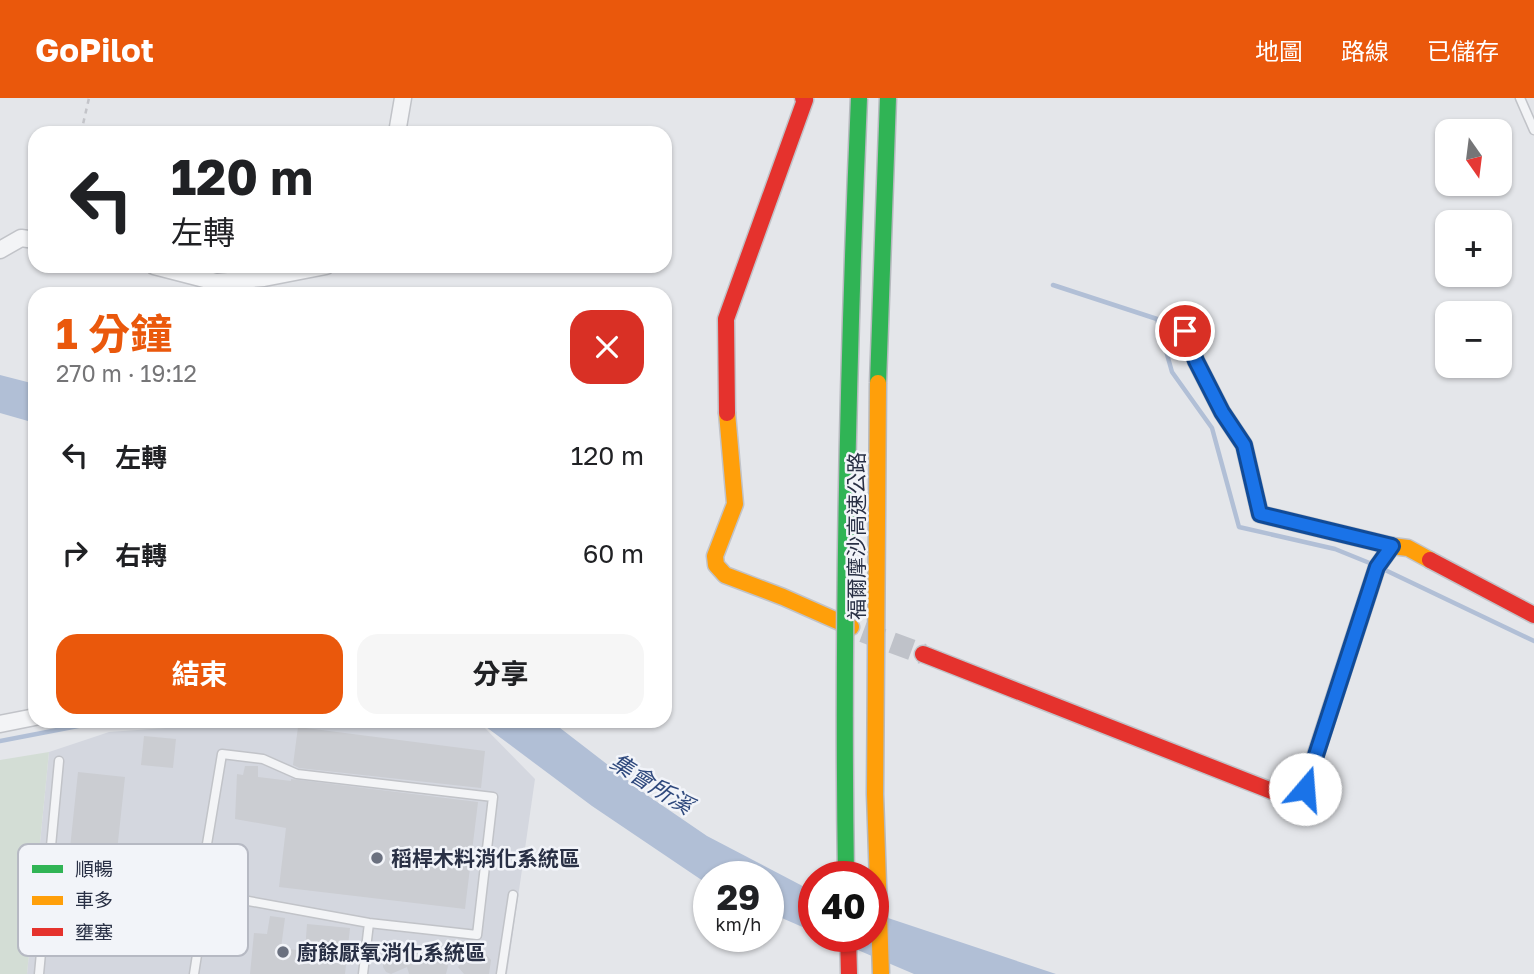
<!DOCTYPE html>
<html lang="zh-TW">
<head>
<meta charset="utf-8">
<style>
  :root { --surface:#fff; --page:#f6f6f6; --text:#202124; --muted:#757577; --accent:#ea580c }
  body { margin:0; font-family:"Golos Text","Noto Sans TC",sans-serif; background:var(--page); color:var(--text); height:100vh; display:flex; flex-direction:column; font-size:26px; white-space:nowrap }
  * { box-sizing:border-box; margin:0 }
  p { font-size:23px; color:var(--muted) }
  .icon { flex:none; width:38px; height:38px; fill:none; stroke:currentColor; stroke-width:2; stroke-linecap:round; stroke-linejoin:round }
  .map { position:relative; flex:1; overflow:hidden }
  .panel { position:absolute; left:28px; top:189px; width:644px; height:441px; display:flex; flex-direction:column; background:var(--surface); border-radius:21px; box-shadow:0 2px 5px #0004 }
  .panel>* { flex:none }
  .guide { position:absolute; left:28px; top:28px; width:644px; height:147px; border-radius:21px; box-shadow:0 2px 5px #0004; background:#fff; color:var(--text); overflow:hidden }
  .needle { width:46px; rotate:166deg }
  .fabs { position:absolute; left:1435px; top:21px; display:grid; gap:14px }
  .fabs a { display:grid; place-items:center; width:77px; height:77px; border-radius:14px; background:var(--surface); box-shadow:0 2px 5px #0004; font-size:35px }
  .speed { position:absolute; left:693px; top:763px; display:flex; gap:14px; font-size:35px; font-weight:700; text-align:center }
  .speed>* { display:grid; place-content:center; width:91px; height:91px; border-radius:50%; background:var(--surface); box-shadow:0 2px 5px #0004; line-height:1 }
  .speed small { font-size:18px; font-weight:400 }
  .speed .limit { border:10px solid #d22; background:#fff; color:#111 }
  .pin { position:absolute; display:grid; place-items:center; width:60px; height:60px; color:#fff; margin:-30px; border:4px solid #fff; border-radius:50%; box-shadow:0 2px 7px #0007 }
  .me { position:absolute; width:77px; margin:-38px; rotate:18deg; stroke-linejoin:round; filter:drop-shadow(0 0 5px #0008) }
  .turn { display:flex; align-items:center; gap:24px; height:147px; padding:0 28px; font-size:32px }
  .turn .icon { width:91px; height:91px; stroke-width:2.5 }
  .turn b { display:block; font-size:49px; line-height:60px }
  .round { display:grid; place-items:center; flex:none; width:74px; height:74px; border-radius:21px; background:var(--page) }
  .head { display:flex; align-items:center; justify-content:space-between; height:119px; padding:0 28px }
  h1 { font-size:42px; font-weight:700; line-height:52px; color:var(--accent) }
  .cta { display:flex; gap:14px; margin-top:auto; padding:14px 28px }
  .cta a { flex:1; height:80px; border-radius:21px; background:var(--accent); color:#fff; font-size:28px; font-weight:700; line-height:80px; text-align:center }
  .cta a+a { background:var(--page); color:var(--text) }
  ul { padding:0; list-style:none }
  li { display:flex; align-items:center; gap:21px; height:98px; padding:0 28px }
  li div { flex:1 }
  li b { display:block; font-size:26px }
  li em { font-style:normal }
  header { display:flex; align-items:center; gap:42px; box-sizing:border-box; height:98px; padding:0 35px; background:var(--accent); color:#fff }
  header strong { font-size:33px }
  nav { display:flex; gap:38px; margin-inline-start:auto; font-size:24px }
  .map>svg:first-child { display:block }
  .built { fill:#d4d7df }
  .green { fill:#d3ddd5 }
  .water { fill:#b1bfd6 }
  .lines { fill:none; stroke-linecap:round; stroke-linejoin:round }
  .stream { stroke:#b1bfd6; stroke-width:4.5 }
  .building { fill:#cbcdd2 }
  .secondary-tunnel { stroke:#bfc2c9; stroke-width:21; stroke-dasharray:21 10; stroke-linecap:butt }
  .lane-casing { stroke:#c1c3c8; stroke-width:11 }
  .street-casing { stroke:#c1c3c8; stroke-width:19 }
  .slow-casing { stroke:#c1c3c8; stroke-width:19 }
  .jam-casing { stroke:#c1c3c8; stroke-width:19 }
  .path { stroke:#c3c4c9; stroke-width:2.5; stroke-dasharray:5 5; stroke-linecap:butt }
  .lane { stroke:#f3f4f6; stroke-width:8 }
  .street { stroke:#f3f4f6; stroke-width:16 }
  .slow { stroke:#ff9f0a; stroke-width:16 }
  .jam { stroke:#e5322d; stroke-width:16 }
  .fast-bridge-casing { stroke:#b6b9be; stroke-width:19; stroke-linecap:butt }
  .slow-bridge-casing { stroke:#b6b9be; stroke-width:19; stroke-linecap:butt }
  .fast-bridge { stroke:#30b455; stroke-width:16 }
  .slow-bridge { stroke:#ff9f0a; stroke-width:16 }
  .route-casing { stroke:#114b97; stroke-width:18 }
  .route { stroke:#1a73e8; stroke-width:12 }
  .poi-dot { fill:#6a707f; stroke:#f2f4f9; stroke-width:2.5 }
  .labels { text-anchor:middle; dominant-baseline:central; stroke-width:5; stroke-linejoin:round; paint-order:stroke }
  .street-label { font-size:21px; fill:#293045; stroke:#f2f4f9 }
  .poi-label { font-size:21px; font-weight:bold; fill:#293045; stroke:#f2f4f9; text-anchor:start }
  .water-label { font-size:23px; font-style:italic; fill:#2f497d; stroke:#f2f4f9 }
  .key { fill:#f2f4f9; stroke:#b6b9c3; stroke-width:2 }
  .key-label { font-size:19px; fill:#293045 }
</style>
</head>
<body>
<header>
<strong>GoPilot</strong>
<nav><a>地圖</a><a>路線</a><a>已儲存</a></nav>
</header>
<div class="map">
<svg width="1534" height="876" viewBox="0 0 1534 876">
  <rect width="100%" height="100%" fill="#e4e6ea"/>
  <!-- built -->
  <path class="built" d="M328,623L482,627L535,681L507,876H27L49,654L109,634L180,629Z"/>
  <!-- green -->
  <path class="green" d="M49,654L27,876H0V662Z"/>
  <!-- water -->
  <path class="water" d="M0,277L35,286V325L0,315Z
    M478,623H551L647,697L707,738L814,794V834L768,814V779H709V787L592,708Z
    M873,815L1056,876H914L825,838H873Z"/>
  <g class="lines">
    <!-- stream -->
    <path class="stream" d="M1053,187L1157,221L1172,274L1212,330L1239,429L1335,451L1372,466
      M1383,471L1534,543
      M0,643L104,623"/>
  </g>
  <!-- building -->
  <path class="building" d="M298,629L485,653L481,690L299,670L293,667Z
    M144,638L176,641L173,670L141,667Z
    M245,668H258V679L291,683V681L478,704L465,811L279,789L286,730L235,721L237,676L243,677Z
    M78,674L125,679L114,781L62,774L64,750H70Z
    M270,818L285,820L281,850L305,853L307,826L350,830L345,876H250L254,835L267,836Z
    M426,850L439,854L444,859L448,868L446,876H409L407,869L391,876L386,874L383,869V863L387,858H396L407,865L414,856Z
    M474,853L484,854L491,862L489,876H464L458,869L466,858Z"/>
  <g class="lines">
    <!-- secondary-tunnel -->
    <path class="secondary-tunnel" d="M863,534L923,556"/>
    <defs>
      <path id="lane" d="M1520,0L1534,32
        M39,876L59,663
        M194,876L203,818L199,794L222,656L263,661L297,676L493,699L477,837L369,825L199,794
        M363,876L369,825
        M501,876L513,797"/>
      <path id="street" d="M397,35L403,0
        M0,152L21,140L35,142
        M154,168L216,184L264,180L326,168
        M1185,233L1196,263L1222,314L1244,347L1260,416L1392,448
        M0,626L35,619"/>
      <path id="slow" d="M727,315L735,406L715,458L716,467L725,477L783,499L851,529
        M1315,659L1377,469L1392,448L1408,450L1430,462"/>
      <path id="jam" d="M727,315L726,221L805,2L803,0
        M1430,462L1534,517
        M923,556L1282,697L1295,696L1305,691L1315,659
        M848,838L849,876"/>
    </defs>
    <!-- lane casing -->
    <use href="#lane" class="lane-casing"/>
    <!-- street casing -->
    <use href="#street" class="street-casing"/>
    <!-- slow casing -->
    <use href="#slow" class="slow-casing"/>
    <!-- jam casing -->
    <use href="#jam" class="jam-casing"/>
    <!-- path -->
    <path class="path" d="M81,35L89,0"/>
    <!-- lane -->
    <use href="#lane" class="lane"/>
    <!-- street -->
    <use href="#street" class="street"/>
    <!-- slow -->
    <use href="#slow" class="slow"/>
    <!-- jam -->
    <use href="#jam" class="jam"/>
    <defs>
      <path id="fast-bridge" d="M878,285L888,0
        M846,779C842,519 848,260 859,0"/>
      <path id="slow-bridge" d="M878,285L875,696L881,876"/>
    </defs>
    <!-- fast-bridge casing -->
    <use href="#fast-bridge" class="fast-bridge-casing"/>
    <!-- slow-bridge casing -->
    <use href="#slow-bridge" class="slow-bridge-casing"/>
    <!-- fast-bridge -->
    <use href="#fast-bridge" class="fast-bridge"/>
    <!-- slow-bridge -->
    <use href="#slow-bridge" class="slow-bridge"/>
  </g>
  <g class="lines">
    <defs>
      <path id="route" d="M1185,233L1196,263L1222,314L1244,347L1260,416L1392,448L1377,469L1305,691"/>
    </defs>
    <!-- route casing -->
    <use href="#route" class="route-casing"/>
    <!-- route -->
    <use href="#route" class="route"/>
  </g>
  <!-- markers -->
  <g class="poi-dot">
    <circle cx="377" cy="760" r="7"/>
    <circle cx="283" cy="854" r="7"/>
  </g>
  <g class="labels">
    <!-- street labels -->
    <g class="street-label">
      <text transform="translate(856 438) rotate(-90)">福爾摩沙高速公路</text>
    </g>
    <!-- poi labels -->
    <g class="poi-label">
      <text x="391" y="760">稻桿木料消化系統區</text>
      <text x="297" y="854">廚餘厭氧消化系統區</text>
    </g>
    <!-- water labels -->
    <g class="water-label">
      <text transform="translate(652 685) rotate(32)">集會所溪</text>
    </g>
  </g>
  <!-- legend -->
  <rect x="18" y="746" width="230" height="112" rx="10" class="key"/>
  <rect x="32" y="767" width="31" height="8" fill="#30b455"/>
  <rect x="32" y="798" width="31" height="9" fill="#ff9f0a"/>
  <rect x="32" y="830" width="31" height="8" fill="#e5322d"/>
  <g class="key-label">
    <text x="75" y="778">順暢</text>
    <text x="75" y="809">車多</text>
    <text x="75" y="841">壅塞</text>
  </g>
</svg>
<div class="fabs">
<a><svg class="needle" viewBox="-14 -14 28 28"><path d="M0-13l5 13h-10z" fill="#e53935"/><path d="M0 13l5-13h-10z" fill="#757577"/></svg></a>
<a>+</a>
<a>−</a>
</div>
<div class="speed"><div>29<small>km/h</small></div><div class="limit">40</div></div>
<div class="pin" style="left:1185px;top:233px;background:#d93025"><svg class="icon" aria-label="arrive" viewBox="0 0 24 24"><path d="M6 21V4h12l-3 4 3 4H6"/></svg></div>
<svg class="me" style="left:1305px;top:691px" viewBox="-20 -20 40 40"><circle r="19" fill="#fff"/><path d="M0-13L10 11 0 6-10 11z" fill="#1a73e8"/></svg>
<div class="guide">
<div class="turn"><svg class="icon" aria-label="left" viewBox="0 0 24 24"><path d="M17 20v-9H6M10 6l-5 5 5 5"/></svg><div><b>120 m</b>左轉</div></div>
</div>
<section class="panel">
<div class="head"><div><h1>1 分鐘</h1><p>270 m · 19:12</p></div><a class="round" style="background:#d93025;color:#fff"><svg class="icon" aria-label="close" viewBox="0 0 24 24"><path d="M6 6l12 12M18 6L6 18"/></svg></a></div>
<ul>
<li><svg class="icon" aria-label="left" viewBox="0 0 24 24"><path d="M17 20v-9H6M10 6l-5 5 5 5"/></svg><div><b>左轉</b></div><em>120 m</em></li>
<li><svg class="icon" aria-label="right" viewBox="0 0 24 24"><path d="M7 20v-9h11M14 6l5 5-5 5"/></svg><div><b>右轉</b></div><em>60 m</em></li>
</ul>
<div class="cta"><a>結束</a><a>分享</a></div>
</section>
</div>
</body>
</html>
